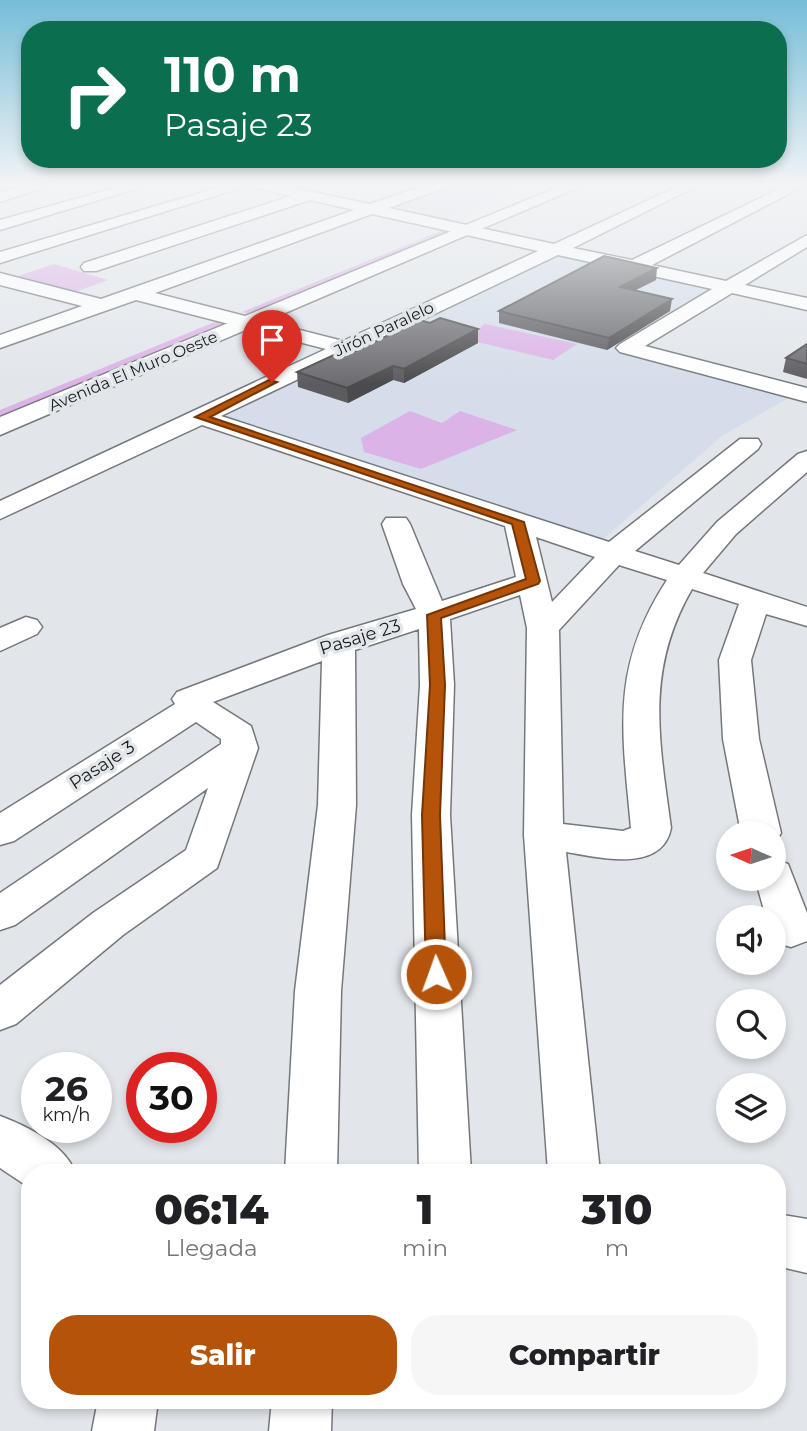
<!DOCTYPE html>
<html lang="es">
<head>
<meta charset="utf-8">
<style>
  :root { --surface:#fff; --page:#f6f6f6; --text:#202124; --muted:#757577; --accent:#b45309 }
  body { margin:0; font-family:Montserrat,sans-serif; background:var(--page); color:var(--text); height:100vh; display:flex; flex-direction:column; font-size:26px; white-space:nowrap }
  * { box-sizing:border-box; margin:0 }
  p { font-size:23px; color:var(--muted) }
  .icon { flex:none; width:38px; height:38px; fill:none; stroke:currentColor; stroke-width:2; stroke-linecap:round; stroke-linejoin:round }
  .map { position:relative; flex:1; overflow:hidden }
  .sheet { position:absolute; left:21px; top:1164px; width:765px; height:245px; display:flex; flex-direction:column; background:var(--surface); border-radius:28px; box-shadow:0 4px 10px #0003 }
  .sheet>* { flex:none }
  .hud { position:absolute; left:21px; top:21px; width:766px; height:147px; border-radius:28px; box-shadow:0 4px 10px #0003; background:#0b6e4f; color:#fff; overflow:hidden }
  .needle { width:46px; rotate:273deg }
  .tools { position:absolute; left:716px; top:821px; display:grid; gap:14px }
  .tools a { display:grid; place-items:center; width:70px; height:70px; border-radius:50%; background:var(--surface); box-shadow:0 4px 10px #0003; font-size:35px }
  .speed { position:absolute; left:21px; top:1052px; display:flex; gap:14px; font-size:35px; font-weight:700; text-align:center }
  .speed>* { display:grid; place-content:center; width:91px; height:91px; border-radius:50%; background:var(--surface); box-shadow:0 4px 10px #0003; line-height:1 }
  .speed small { font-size:18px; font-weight:400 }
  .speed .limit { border:10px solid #d22; background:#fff; color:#111 }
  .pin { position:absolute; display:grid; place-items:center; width:60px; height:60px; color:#fff; margin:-72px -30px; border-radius:50% 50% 50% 0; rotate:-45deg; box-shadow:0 0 7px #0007 }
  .pin .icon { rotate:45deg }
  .me { position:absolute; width:77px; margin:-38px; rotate:358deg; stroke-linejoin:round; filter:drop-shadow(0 0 5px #0008) }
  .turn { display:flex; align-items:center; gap:24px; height:147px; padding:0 28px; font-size:32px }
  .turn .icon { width:91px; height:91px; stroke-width:2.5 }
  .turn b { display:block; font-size:49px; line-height:60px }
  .eta { display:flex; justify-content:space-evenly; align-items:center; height:119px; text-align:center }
  .eta b { font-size:42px; font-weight:800; line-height:49px }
  .primary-button { display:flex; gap:14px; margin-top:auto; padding:14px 28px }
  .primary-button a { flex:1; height:80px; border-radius:28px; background:var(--accent); color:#fff; font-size:28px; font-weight:800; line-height:80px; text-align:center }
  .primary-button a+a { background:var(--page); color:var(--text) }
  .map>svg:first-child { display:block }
  .built { fill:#d4dde9 }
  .green { fill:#dcb3e6 }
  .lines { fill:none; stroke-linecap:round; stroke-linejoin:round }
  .minor-casing { stroke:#74787c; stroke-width:3 }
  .secondary-casing { stroke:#74787c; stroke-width:3 }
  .minor { fill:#fff; fill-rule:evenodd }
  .secondary { fill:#fff; fill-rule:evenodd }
  .wall { fill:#5c5c60 }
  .shaded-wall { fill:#4b4b4e }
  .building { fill:#6b6b70; stroke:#4b4b4e; stroke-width:2 }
  .route { fill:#b45309; stroke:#753606; stroke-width:2 }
  .labels { text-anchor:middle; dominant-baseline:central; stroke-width:7; stroke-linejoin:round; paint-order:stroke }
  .far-street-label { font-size:16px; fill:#1a1c1e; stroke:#e2e6eb }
  .street-label { font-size:18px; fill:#1a1c1e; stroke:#e2e6eb }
</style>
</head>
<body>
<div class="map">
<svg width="807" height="1431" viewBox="0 0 807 1431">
  <rect width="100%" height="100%" fill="#e2e6eb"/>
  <!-- built -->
  <path class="built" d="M450,185H533L443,220L385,208Z
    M561,255L715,289L613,350L794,395L723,435L601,541L214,414Z"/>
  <!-- green -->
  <path class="green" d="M441,231L451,233L252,315L242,312Z
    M54,264L108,280L72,293L18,276Z
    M217,321L228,324L0,420V410Z
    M485,324L577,344L553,360L465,339Z
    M410,411L442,423L460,411L517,430L421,469L364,452L361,438Z"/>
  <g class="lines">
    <defs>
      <path id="minor" d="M29,185H53L0,202V192Z
        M125,185H148L0,230V220Z
        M227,185H250L0,263V252Z
        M253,185H279L370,204L426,185H446L444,188L389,208L554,244L681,185H699L573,248L632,260L787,185H806L652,265L726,281L807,235V247L745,285L807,298V310L732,293L645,346L807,388V402L620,352L616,348L620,344L712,289L558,255L221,416L609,542L740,439H758L761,444L758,449L635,551L679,565L717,522L798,454L807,451V472L736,534L703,573L807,607V626L766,614L751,660L759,739L781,833L775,843L774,833H741L723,739L719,660L739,604L692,589C645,670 659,739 671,828C662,874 598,857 566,852L600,1172H548L524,835L527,628L520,595L450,619L454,685L450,815L471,1172H419L412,815L420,685L419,629L355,650L356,805L341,991L337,1172H285L295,991L318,805L322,661L213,702L251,726L258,748L217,868L123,935L16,1024L0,1030V985L93,913L186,850L208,788L15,925L0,930V893L221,744V739L196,722L14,841L0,845V813L175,704L172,699L177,692L328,635L416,609L403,584L382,524L386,518H406L410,524L442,601L516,577L505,526L202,425L0,519V501L326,349L136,300L0,348V335L82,306L0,285V273L101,299L354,210L310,200L96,271H84L81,267L84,263L291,196L255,188ZM372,214L538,251L343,341L155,293ZM536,537L595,557L552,602ZM619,565L667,580C610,667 622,731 631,828L623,831L563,824L559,630Z
        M26,617L37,620L42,627L37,634L0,651V628Z
        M774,859L788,864L807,913V941L791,947L776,943L774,917H766L755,878H774Z
        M0,1116C27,1126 65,1145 75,1172H30V1188L0,1168Z
        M777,1214L807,1219V1273L777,1266Z
        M98,1400H158L154,1431H92Z
        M272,1400H332L331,1431H269Z"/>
      <path id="secondary" d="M563,185H584L0,435V417Z"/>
    </defs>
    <!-- minor casing -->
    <use href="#minor" class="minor-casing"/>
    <!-- secondary casing -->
    <use href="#secondary" class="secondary-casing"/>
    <!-- minor -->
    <use href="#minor" class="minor"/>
    <!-- secondary -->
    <use href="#secondary" class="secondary"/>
  </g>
  <!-- wall -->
  <path class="wall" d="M656,280L635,290L670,311L607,350L499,323V311Z
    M478,343L404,383L393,380L348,403L298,387L297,372L347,355Z
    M807,344V379L783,372L786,358Z"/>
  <!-- shaded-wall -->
  <path class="shaded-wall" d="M657,268L656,280L618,299L620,287Z
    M672,299L670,311L607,350L609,338Z
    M478,329V343L404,383V369Z
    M393,366V380L348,403L347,388Z"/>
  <!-- building -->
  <path class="building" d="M604,256L657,268L620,287L672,299L609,338L499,311Z
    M440,318L478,329L404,369L393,366L347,388L297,372L338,353L347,355L420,320L430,323Z
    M807,344V364L786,358Z"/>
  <!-- sky -->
  <linearGradient id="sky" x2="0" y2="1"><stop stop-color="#76bdd7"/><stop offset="0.48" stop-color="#f2f4f6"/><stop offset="1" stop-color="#f2f4f6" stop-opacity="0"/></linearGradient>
  <rect width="807" height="385" fill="url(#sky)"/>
  <!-- route -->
  <path class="route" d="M269,380L277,382L210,417L524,522L540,581L538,584L441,618L445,685L440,815L446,974L443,980H429L426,974L422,815L430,685L427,615L526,579L512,524L195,417Z"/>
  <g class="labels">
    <!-- far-street labels -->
    <g class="far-street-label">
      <text transform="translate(384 329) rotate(-25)">Jirón Paralelo</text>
      <text transform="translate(133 371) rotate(-23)">Avenida El Muro Oeste</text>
    </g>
    <!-- street labels -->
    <g class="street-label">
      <text transform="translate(360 637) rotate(-17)">Pasaje 23</text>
      <text transform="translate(102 765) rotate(-33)">Pasaje 3</text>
    </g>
  </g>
</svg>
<div class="tools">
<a><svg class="needle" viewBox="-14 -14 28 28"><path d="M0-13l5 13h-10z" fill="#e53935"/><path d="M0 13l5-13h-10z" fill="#757577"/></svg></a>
<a><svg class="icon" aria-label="sound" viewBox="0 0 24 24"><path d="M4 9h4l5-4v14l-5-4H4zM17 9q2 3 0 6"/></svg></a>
<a><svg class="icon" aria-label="search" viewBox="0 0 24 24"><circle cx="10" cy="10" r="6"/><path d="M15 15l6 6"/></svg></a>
<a><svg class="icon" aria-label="layers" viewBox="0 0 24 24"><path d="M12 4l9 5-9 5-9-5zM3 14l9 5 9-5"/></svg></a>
</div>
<div class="speed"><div>26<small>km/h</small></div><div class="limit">30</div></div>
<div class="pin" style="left:272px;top:382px;background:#d93025"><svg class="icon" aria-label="arrive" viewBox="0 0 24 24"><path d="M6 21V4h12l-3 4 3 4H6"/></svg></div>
<svg class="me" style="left:436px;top:974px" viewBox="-20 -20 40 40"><circle r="17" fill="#b45309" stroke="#fff" stroke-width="3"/><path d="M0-11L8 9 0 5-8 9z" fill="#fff"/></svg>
<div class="hud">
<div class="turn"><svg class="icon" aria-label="right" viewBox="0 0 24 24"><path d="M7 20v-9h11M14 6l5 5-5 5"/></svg><div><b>110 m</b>Pasaje 23</div></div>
</div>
<section class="sheet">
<div class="eta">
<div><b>06:14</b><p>Llegada</p></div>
<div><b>1</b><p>min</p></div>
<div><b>310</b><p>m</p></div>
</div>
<div class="primary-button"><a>Salir</a><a>Compartir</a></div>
</section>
</div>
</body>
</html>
